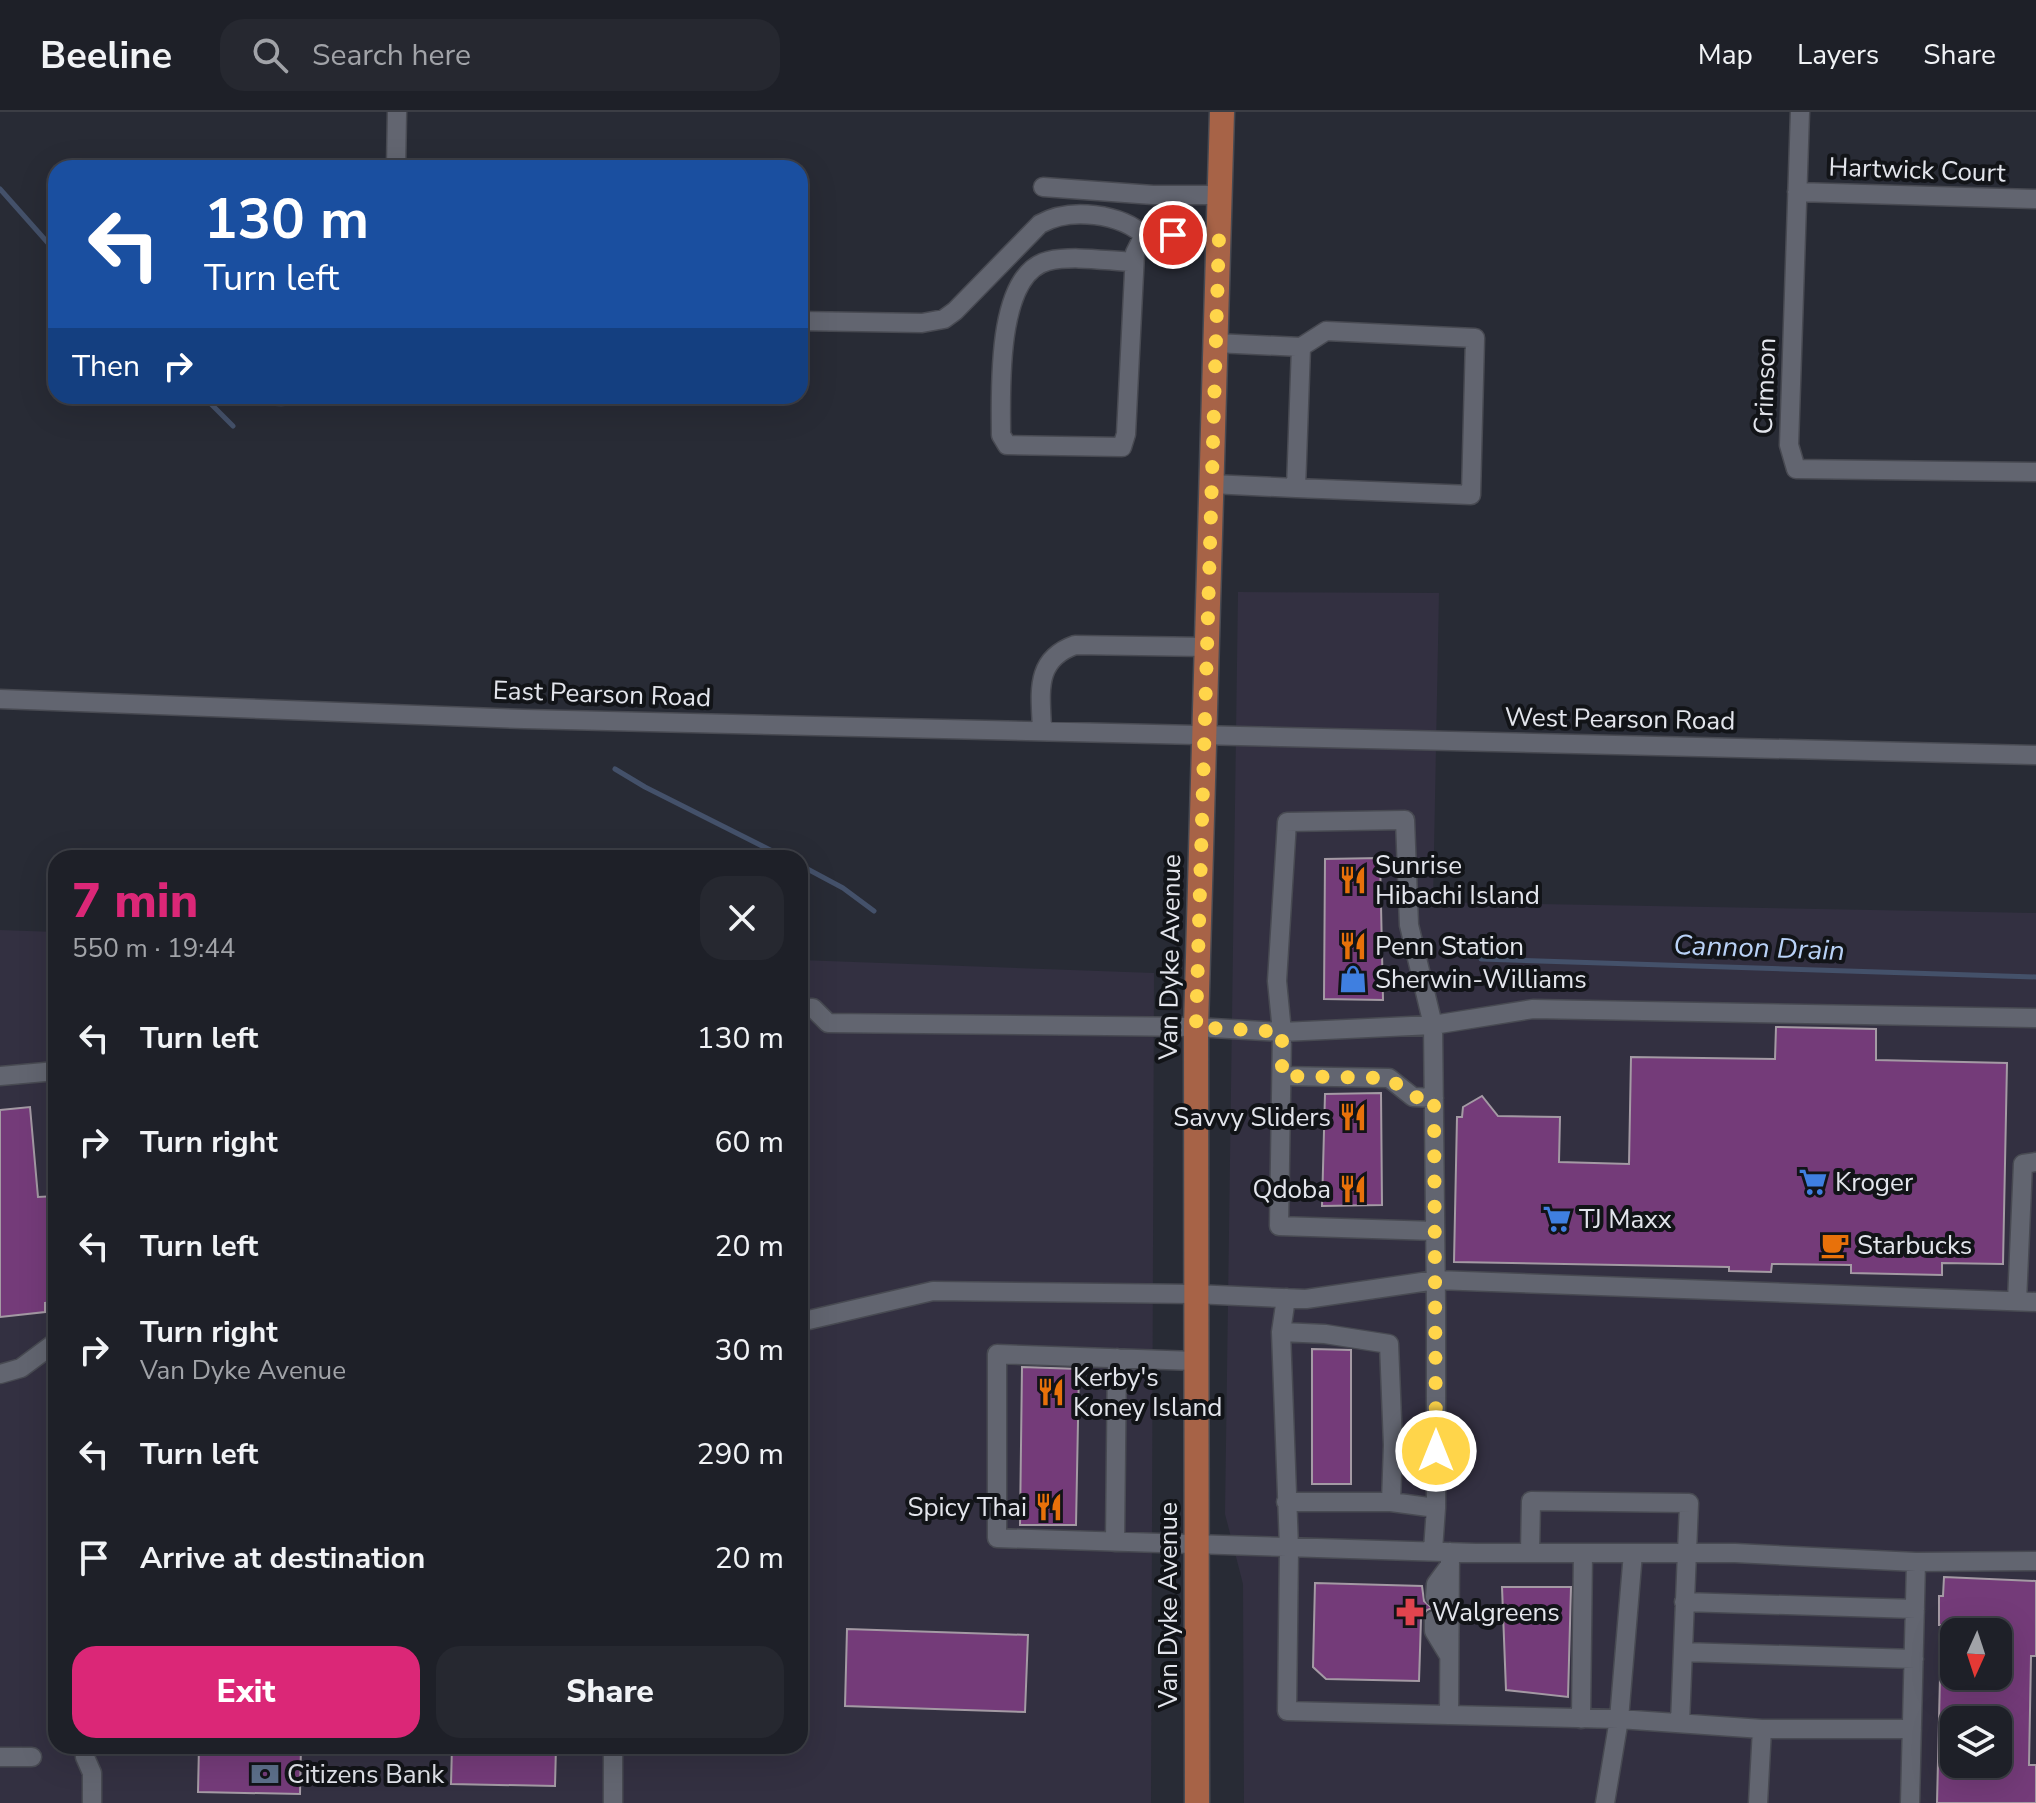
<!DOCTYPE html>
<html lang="en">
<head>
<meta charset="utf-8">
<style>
  :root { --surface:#1e2028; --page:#262830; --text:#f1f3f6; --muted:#a1a3a8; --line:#3c3e45; --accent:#db2777 }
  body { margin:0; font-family:"Nunito Sans",sans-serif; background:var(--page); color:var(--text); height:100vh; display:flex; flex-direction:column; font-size:30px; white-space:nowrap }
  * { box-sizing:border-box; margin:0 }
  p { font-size:26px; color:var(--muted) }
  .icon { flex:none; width:44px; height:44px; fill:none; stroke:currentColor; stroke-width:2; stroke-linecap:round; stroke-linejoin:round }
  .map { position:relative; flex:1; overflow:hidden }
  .side { position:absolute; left:48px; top:738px; width:760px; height:904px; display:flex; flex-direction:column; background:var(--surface); border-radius:24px; box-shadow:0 8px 32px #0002,0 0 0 2px var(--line) }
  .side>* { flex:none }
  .guide { position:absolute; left:48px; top:48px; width:760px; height:244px; border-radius:24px; box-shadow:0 8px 32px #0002,0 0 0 2px var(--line); background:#1a4fa0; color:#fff; overflow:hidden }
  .needle { width:52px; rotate:183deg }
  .tools { position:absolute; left:1940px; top:1506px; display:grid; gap:16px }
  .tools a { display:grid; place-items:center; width:72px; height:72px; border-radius:16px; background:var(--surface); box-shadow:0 8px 32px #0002,0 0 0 2px var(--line); font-size:40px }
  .pin { position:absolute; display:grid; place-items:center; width:68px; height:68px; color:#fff; margin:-34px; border:4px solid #fff; border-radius:50%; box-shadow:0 2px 8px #0007 }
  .me { position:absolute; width:88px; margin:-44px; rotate:0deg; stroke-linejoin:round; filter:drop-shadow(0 0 6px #0008) }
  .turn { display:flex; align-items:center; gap:28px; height:168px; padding:0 24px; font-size:36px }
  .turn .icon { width:104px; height:104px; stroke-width:2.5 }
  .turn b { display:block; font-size:56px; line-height:68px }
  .then { display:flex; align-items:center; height:76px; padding:0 24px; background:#0003; gap:16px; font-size:30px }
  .round { display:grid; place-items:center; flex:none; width:84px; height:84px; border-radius:24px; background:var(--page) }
  .head { display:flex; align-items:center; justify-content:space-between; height:136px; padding:0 24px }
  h1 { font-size:48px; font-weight:800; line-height:60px; color:var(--accent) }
  .cta { display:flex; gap:16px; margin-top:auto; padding:16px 24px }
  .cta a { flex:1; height:92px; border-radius:24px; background:var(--accent); color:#fff; font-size:32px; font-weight:800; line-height:92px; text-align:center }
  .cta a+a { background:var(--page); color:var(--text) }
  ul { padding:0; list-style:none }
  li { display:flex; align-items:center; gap:24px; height:104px; padding:0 24px }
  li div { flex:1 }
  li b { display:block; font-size:30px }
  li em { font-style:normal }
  header { display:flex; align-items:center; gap:48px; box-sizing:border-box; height:112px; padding:0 40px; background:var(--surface); border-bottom:2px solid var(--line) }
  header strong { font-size:38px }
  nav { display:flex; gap:44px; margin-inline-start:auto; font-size:28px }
  .search { width:560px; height:72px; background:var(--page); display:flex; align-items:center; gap:20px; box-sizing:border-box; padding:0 28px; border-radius:24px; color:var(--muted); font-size:30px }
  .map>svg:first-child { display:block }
  .commercial { fill:#333041; fill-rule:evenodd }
  .water { fill:#001132; stroke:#44516a; stroke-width:2 }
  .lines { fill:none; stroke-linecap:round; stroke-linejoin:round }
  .stream { stroke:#44516a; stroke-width:5 }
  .building { fill:#743b79; stroke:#a49aa4; stroke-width:2; fill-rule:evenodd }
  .minor-casing { stroke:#484a52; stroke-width:21 }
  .major-casing { stroke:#484a52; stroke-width:27 }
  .minor { stroke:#626570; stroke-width:18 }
  .major { stroke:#a76347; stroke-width:24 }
  .route { stroke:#ffd54a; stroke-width:14; stroke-dasharray:0 25.2 }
  .labels { text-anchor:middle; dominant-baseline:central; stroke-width:8; stroke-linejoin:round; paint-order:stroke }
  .street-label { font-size:26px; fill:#e3e5ec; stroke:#121418 }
  .poi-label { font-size:26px; fill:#e3e5ec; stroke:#121418; text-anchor:start }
  .water-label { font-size:28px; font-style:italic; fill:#b9d2f7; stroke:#121418 }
</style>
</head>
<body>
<header>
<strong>Beeline</strong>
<div class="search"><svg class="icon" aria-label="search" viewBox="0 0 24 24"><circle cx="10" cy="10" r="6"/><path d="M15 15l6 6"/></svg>Search here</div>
<nav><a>Map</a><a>Layers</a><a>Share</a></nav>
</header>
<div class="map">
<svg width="2036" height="1691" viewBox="0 0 2036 1691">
  <rect width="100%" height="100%" fill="#282b35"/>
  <!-- commercial -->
  <path class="commercial" d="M1238,480L1439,481L1433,790L2036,801V1691H1244L1243,1472L1225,1402ZM1954,1520H1998V1564H1954ZM1954,1608H1998V1652H1954Z
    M0,818L56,820V1634H800V848L1154,861L1151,1691H0Z"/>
  <!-- water -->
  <path class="water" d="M254,284H307C294,297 277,293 259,292Z"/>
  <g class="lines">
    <!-- stream -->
    <path class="stream" d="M0,77L56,140
      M203,284L233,314
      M615,657L645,675L786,746
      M800,753L843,776L874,799
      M1481,847L2036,865"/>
  </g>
  <!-- building -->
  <path class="building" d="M1380,746L1383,888L1324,887L1325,747Z
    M1776,915L1876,917V948L2007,951L2003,1152L1942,1151V1163L1851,1161V1153L1772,1152L1771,1160L1729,1159V1155L1454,1150L1457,1005H1462L1463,995L1482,984L1498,1004L1560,1005L1559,1050L1629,1052L1631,945L1775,947Z
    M1381,981L1382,1093L1322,1094L1325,982Z
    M30,995L38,1085L56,1084V1190L45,1191V1200L0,1205V998Z
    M1312,1237L1351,1238V1372H1312Z
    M1022,1255L1079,1257L1076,1413H1020Z
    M1944,1465L2036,1469V1544H2031L2029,1653H2036V1691H1937L1941,1523H1954V1564H1998V1520H1942V1513H1939V1484H1943ZM1954,1608H1998V1652H1954Z
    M1315,1471L1422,1474L1424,1489L1432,1496L1427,1498L1421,1507L1419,1569L1326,1567L1313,1555Z
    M1502,1475H1571L1568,1585L1506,1578Z
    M847,1517L1028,1523L1025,1600L845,1594Z
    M199,1634H301L300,1682L198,1680Z
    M452,1634H556L555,1674L451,1672Z"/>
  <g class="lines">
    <defs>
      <path id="minor" d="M1800,0L1789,333L1796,357L2036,360
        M396,56L397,0
        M1043,75L1153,83H1220
        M1797,80L2036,87
        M1134,150C1107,149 1075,143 1048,149C995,162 1001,281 1001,323L1007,333L1122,335L1126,322L1135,141L1142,127L1150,122L1219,124
        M800,209L922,211L944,207L955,199L1040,112C1070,95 1121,101 1146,125
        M1215,231L1301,235L1296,376L1471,383L1475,226L1326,219L1301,235
        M1211,372L1296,376
        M0,587L524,607L2036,643
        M1042,619C1041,582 1033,548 1075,533L1206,535
        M800,896H813L828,911L1196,915L1282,920L1277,869L1287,710L1405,708L1409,813L1433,913L1533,897L2036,906
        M0,964L56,959
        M1282,964L1389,966L1413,985L1434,986
        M1286,1186L1281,1220L1289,1436L1287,1599L1449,1603L1450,1440
        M2017,1189L2023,1052L2036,1050
        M800,1210L933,1179L1194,1182L1306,1187L1436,1168L2036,1190
        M1281,1220L1325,1222L1389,1232L1393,1333L1391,1390
        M1195,1249L997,1242V1426L1476,1441H1735L1916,1450
        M0,1262L21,1256L56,1230
        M1286,1390H1391L1436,1396
        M1115,1430L1117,1246
        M1433,1438L1436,1396V1195L1433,913L1282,920L1279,1114L1435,1119
        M1530,1440L1531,1389L1689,1391L1680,1611
        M1435,1485L1436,1472L1450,1453
        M1684,1490L1915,1497
        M1434,1508V1519L1448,1542
        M1683,1540L1914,1547
        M1449,1603L1619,1607L1633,1441
        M1581,1607L1583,1441
        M1762,1617H1912
        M85,1634V1645L92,1661V1691
        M0,1645H32
        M613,1691V1634
        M1605,1691L1619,1607L1762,1617L1758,1691
        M1910,1691L1916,1450L2036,1449"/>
      <path id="major" d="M1197,1691L1196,915L1222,0"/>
    </defs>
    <!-- minor casing -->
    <use href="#minor" class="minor-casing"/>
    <!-- major casing -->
    <use href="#major" class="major-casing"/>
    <!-- minor -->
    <use href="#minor" class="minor"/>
    <!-- major -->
    <use href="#major" class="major"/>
  </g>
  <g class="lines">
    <!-- route -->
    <path class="route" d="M1173,123L1219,124L1196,915L1282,920V964L1389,966L1413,985L1434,986L1436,1339"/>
  </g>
  <!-- icons -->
  <defs>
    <symbol id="restaurant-bare" viewBox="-9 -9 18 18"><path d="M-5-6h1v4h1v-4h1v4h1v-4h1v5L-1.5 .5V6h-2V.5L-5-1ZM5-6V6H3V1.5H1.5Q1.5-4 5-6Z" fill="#e8710a" stroke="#121418" stroke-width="2.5" paint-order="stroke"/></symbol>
    <symbol id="shop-bare" viewBox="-9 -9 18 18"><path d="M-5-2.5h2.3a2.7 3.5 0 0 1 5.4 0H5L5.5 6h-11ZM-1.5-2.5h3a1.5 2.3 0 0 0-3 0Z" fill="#3f7fe0" stroke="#121418" stroke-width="2.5" paint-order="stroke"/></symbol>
    <symbol id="supermarket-bare" viewBox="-9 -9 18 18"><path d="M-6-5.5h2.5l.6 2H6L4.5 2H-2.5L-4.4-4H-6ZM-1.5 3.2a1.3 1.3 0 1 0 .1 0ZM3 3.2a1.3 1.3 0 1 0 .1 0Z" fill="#3f7fe0" stroke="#121418" stroke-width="2.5" paint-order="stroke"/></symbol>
    <symbol id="cafe-bare" viewBox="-9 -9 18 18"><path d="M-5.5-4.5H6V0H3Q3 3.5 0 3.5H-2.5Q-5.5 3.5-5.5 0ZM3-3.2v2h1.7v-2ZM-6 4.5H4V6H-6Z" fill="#e8710a" stroke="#121418" stroke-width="2.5" paint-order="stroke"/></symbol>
    <symbol id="pharmacy-bare" viewBox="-9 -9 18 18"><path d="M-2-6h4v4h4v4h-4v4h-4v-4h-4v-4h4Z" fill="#e0444e" stroke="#121418" stroke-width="2.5" paint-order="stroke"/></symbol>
    <symbol id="bank-bare" viewBox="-9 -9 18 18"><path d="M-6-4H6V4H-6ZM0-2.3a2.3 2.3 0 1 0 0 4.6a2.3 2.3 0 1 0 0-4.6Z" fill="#5c6f8a" stroke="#121418" stroke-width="2.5" paint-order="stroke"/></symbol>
  </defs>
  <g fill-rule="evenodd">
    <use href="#restaurant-bare" x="1333" y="748" width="40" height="40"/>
    <use href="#restaurant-bare" x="1333" y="814" width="40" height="40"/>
    <use href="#shop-bare" x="1333" y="847" width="40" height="40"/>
    <use href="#restaurant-bare" x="1333" y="985" width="40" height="40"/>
    <use href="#supermarket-bare" x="1793" y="1050" width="40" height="40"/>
    <use href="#restaurant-bare" x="1333" y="1057" width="40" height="40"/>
    <use href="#supermarket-bare" x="1537" y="1087" width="40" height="40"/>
    <use href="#cafe-bare" x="1815" y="1113" width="40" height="40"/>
    <use href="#restaurant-bare" x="1031" y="1260" width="40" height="40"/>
    <use href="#restaurant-bare" x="1029" y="1375" width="40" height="40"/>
    <use href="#pharmacy-bare" x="1390" y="1480" width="40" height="40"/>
    <use href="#bank-bare" x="245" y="1642" width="40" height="40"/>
  </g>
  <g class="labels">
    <!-- street labels -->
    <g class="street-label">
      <text transform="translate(1917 58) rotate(2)">Hartwick Court</text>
      <text transform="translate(1765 274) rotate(-88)">Crimson</text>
      <text transform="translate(602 582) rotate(2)">East Pearson Road</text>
      <text transform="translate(1620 607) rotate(1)">West Pearson Road</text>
      <text transform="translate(1170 845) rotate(-89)">Van Dyke Avenue</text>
      <text transform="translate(1168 1493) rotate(-90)">Van Dyke Avenue</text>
    </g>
    <!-- poi labels -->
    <g class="poi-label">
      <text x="1375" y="753">Sunrise<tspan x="1375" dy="30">Hibachi Island</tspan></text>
      <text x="1375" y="834">Penn Station</text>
      <text x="1375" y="867">Sherwin-Williams</text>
      <text x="1331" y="1005" text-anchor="end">Savvy Sliders</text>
      <text x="1835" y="1070">Kroger</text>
      <text x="1331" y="1077" text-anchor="end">Qdoba</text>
      <text x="1579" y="1107">TJ Maxx</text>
      <text x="1857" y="1133">Starbucks</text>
      <text x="1073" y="1265">Kerby's<tspan x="1073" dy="30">Koney Island</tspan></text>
      <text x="1027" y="1395" text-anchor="end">Spicy Thai</text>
      <text x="1432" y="1500">Walgreens</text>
      <text x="287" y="1662">Citizens Bank</text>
    </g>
    <!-- water labels -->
    <g class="water-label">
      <text transform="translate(1759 836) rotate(2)">Cannon Drain</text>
    </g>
  </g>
</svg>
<div class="tools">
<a><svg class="needle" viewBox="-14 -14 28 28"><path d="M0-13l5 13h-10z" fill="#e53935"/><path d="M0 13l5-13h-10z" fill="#a1a3a8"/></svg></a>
<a><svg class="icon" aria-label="layers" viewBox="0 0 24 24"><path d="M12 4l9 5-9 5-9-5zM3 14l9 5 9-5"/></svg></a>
</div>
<div class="pin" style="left:1173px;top:123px;background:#d93025"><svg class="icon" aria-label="arrive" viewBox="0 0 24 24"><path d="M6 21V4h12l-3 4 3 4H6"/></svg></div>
<svg class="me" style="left:1436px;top:1339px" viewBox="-20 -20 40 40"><circle r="17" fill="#ffd54a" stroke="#fff" stroke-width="3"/><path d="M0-11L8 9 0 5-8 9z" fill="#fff"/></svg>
<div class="guide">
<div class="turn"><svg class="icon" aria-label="left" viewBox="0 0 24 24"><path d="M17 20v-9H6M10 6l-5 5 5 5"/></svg><div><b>130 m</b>Turn left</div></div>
<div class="then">Then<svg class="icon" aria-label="right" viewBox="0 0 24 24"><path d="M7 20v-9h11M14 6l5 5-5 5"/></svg></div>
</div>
<section class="side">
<div class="head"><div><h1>7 min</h1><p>550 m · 19:44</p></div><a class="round"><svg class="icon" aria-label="close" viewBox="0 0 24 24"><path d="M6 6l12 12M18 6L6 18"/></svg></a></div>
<ul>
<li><svg class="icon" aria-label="left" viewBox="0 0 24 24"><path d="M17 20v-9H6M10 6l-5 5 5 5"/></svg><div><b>Turn left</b></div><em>130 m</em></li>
<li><svg class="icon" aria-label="right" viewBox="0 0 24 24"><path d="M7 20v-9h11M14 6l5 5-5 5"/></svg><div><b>Turn right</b></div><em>60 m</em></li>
<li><svg class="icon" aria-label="left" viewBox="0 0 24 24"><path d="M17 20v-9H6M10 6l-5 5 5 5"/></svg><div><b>Turn left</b></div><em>20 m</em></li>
<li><svg class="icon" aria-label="right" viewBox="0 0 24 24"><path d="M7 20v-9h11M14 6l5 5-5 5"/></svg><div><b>Turn right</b><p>Van Dyke Avenue</p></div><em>30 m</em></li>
<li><svg class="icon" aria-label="left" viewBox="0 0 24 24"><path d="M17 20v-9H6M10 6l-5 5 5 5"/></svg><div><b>Turn left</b></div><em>290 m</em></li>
<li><svg class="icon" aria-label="arrive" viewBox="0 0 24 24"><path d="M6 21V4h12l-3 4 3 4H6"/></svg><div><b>Arrive at destination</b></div><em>20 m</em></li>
</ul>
<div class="cta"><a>Exit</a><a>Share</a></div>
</section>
</div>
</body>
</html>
